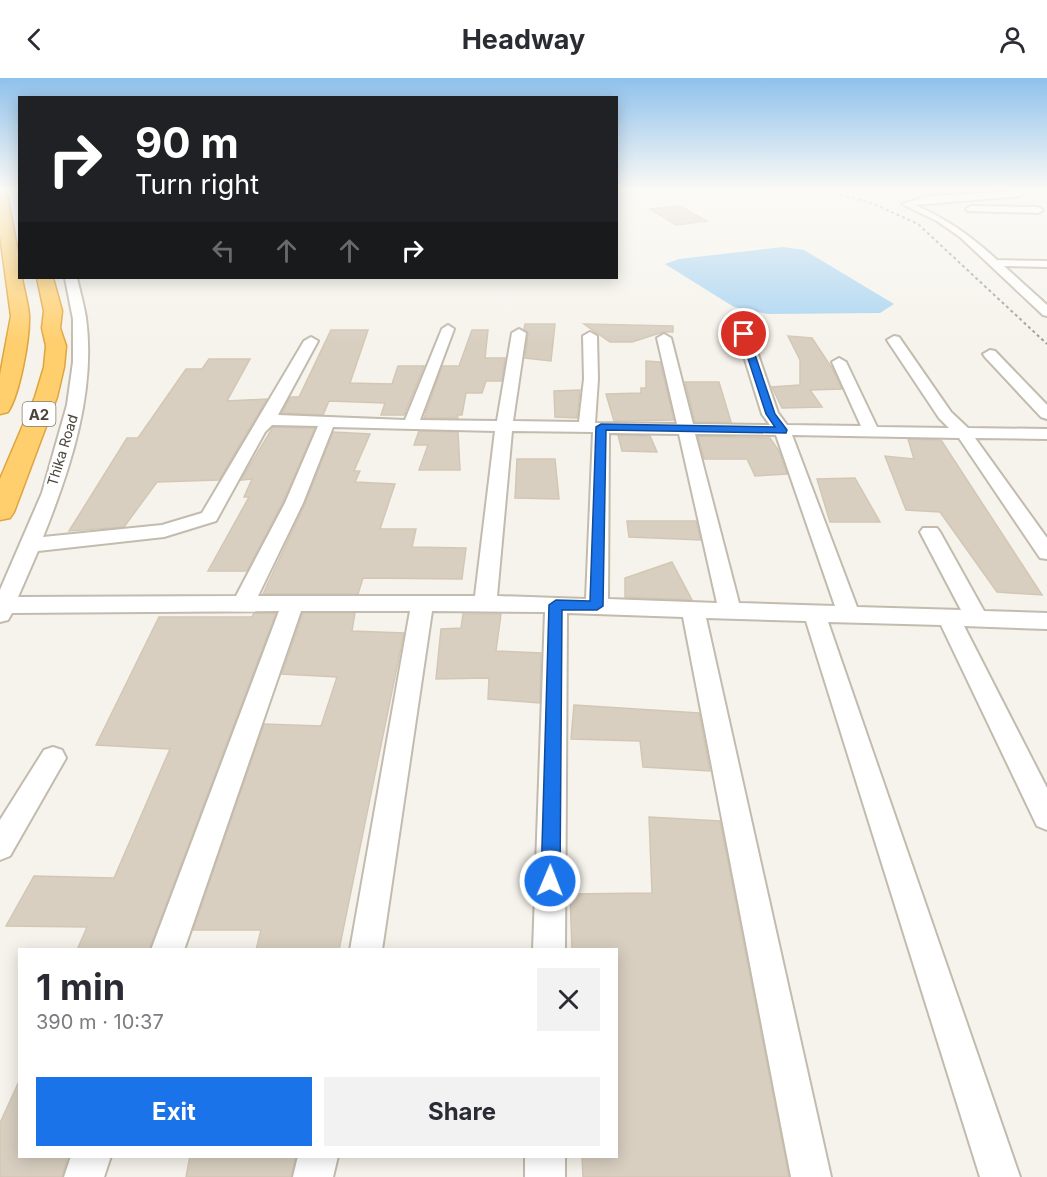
<!DOCTYPE html>
<html lang="en">
<head>
<meta charset="utf-8">
<style>
  :root { --surface:#fff; --page:#f2f2f3; --text:#2b2b33; --muted:#7c7c81; --accent:#1a73e8 }
  body { margin:0; font-family:Inter,sans-serif; background:var(--page); color:var(--text); height:100vh; display:flex; flex-direction:column; font-size:22px; white-space:nowrap }
  * { box-sizing:border-box; margin:0 }
  p { font-size:20px; color:var(--muted) }
  .icon { flex:none; width:33px; height:33px; fill:none; stroke:currentColor; stroke-width:2; stroke-linecap:round; stroke-linejoin:round }
  .map { position:relative; flex:1; overflow:hidden }
  .sheet { position:absolute; left:18px; top:870px; width:600px; height:210px; display:flex; flex-direction:column; background:var(--surface); border-radius:0px; box-shadow:0 3px 15px #0003 }
  .sheet>* { flex:none }
  .banner { position:absolute; left:18px; top:18px; width:600px; height:183px; border-radius:0px; box-shadow:0 3px 15px #0003; background:#202124; color:#fff; overflow:hidden }
  .pin { position:absolute; display:grid; place-items:center; width:51px; height:51px; color:#fff; margin:-26px; border:3px solid #fff; border-radius:50%; box-shadow:0 2px 6px #0007 }
  .me { position:absolute; width:66px; margin:-33px; rotate:1deg; stroke-linejoin:round; filter:drop-shadow(0 0 4px #0008) }
  .turn { display:flex; align-items:center; gap:21px; height:126px; padding:0 18px; font-size:27px }
  .turn .icon { width:78px; height:78px; stroke-width:2.5 }
  .turn b { display:block; font-size:42px; line-height:51px }
  .lanes { display:flex; align-items:center; height:57px; padding:0 18px; background:#0003; justify-content:center; gap:30px; direction:ltr }
  .lanes .off { opacity:.35 }
  .round { display:grid; place-items:center; flex:none; width:63px; height:63px; border-radius:0px; background:var(--page) }
  .summary { display:flex; align-items:center; justify-content:space-between; height:102px; padding:0 18px }
  h1 { font-size:36px; font-weight:700; line-height:45px }
  .cta { display:flex; gap:12px; margin-top:auto; padding:12px 18px }
  .cta a { flex:1; height:69px; border-radius:0px; background:var(--accent); color:#fff; font-size:24px; font-weight:700; line-height:69px; text-align:center }
  .cta a+a { background:var(--page); color:var(--text) }
  header { display:flex; justify-content:space-between; align-items:center; height:78px; padding:0 18px; background:var(--surface); font-size:27px; font-weight:700 }
  .map>svg:first-child { display:block }
  .water { fill:#a9d4f2 }
  .building { fill:#d8cfc1; stroke:#d3c7b4; stroke-width:1.5 }
  .lines { fill:none; stroke-linecap:round; stroke-linejoin:round }
  .street-casing { stroke:#c2bbae; stroke-width:4 }
  .highway-casing { stroke:#e0a43c; stroke-width:3 }
  .street { fill:#fff; fill-rule:evenodd }
  .highway { fill:#ffcf6e; fill-rule:evenodd }
  .rail { stroke:#9a9a9a; stroke-width:2; stroke-dasharray:3 3; stroke-linecap:butt }
  .route { fill:#1a73e8; stroke:#114b97; stroke-width:1.5 }
  .labels { text-anchor:middle; dominant-baseline:central; stroke-width:5; stroke-linejoin:round; paint-order:stroke }
  .far-street-label { font-size:14px; fill:#4b4439; stroke:#fff }
  .shield { fill:#fff; stroke:#817c74; stroke-width:1.5 }
  .shield-label { font-size:15px; font-weight:bold; fill:#4b4439 }
</style>
</head>
<body>
<header><svg class="icon" aria-label="back" viewBox="0 0 24 24"><path d="M15 5l-7 7 7 7"/></svg>Headway<svg class="icon" aria-label="person" viewBox="0 0 24 24"><circle cx="12" cy="8" r="4"/><path d="M4 21q1-7 8-7t8 7"/></svg></header>
<div class="map">
<svg width="1047" height="1099" viewBox="0 0 1047 1099">
  <rect width="100%" height="100%" fill="#f6f3ec"/>
  <!-- water -->
  <path class="water" d="M783,169L804,172L894,226L880,235L768,236L734,229L665,186L679,181Z"/>
  <!-- building -->
  <path class="building" d="M680,128L707,143L676,147L650,131Z
    M525,246H555L551,283L525,280L528,255L524,251Z
    M584,246L673,248V254H663L632,264H610Z
    M331,252H368L350,305L392,306L398,288H424L404,337H381L385,325L329,323L323,337L282,335L290,319H299Z
    M472,252H488L485,280H505L502,303H486L482,315H466L462,337H457L458,340H424L442,288H459Z
    M788,258L812,260L832,290L842,311L810,312L822,329L782,330L772,309L800,307V282Z
    M209,281H250L227,323L267,321L219,402L157,404L124,449L69,453L127,360H138L186,291H202Z
    M646,283L660,284L674,342L614,343L606,316L641,315V310H646Z
    M685,304H719L731,344H695Z
    M580,312L577,340L555,339L554,313Z
    M273,349L315,350L283,424L247,493H208L249,419H244L252,401L241,402Z
    M419,353L458,354L460,392H419L428,367H414Z
    M333,354L370,356L354,393H360L355,404L395,406L380,451H416L412,469L466,470L462,501L363,500L358,516H263L305,426Z
    M618,357L650,358L657,374L622,373Z
    M698,358L770,360L779,373L787,396L755,398L747,381H704Z
    M908,361L941,362L1042,517L997,514L940,434L906,432L885,378L914,381Z
    M517,381H555L559,421L515,420Z
    M855,400L880,444H830L817,401Z
    M627,443H696L701,462L629,459Z
    M672,484L692,522L625,519V500Z
    M254,535H276L149,872H77L87,849L6,848L34,798L114,800L170,671L96,667L159,539H252Z
    M303,535H355L352,553L404,555L339,872H256L261,852H193L264,646L321,648L337,599L282,596Z
    M463,536H501L496,573L541,575L540,625L488,621L489,600L436,601L441,551L461,550Z
    M574,627L699,635L710,693L643,689L640,663L571,661Z
    M649,739L720,743L789,1099H583L582,1078H616V872H572L570,816L652,815Z
    M20,1001V1078H68L62,1099H0V1045Z
    M190,1078H296L291,1099H186Z"/>
  <g class="lines">
    <defs>
      <path id="street" d="M1023,113L1020,118L915,127C947,141 971,158 997,182L1047,183V189L1004,188L1047,227V238L1043,237L960,159L937,143L902,126L929,118Z
        M971,128L1038,129L1043,132L1038,135L968,133L966,131Z
        M65,200H77C80,213 84,227 86,240C96,314 70,392 43,459L162,447L202,435L304,263L311,259L318,263L278,337L405,342L442,251L448,247L454,251L420,342L497,343L512,255L519,251L526,255L513,343L579,344L584,301L583,258L590,254L597,258L598,301L595,345L677,346L657,260L664,256L671,260L693,346L770,347L762,336L737,256L744,252L751,256L778,335L787,347L861,348L832,284L839,280L846,284L877,349L949,350L939,340L887,262L894,258L899,259L951,334L968,350L1047,351V361L975,360L1047,460V481L1040,480L959,360L792,357L857,529L961,532L920,454L923,450H937L940,454L984,533L1047,535V551L964,548L1047,710V752L1037,748L941,547L828,544L1020,1099H980L806,543L706,540L831,1099H791L683,539L567,535L565,872H533L545,534L432,533L382,872H350L410,533H301L184,872H151L279,533L12,535L8,542L0,544V512L42,415L67,327L73,284V241ZM272,347L318,348L285,425L236,518L18,519L38,473L164,459L216,443L265,354ZM333,349L495,353L475,518H258L303,425ZM512,353L593,354L586,521L497,518ZM609,355L679,356L717,525L608,521ZM695,356L776,357L835,528L739,525Z
        M990,272L995,273L1047,327V341L1041,339L985,279L983,276Z
        M53,669L62,672L66,680L10,778L0,782V742L44,672Z
        M71,1078H111L104,1099H64Z
        M298,1078H338L333,1099H293Z
        M525,1078H565V1099H525Z"/>
      <path id="highway" d="M0,111H6L20,185V200H22C24,212 28,225 29,237C30,259 20,316 8,334L0,336V297L11,238L0,157Z
        M37,200H53L62,233L60,250L66,268L64,289L57,319L14,434L10,440L0,442V401L35,319L44,289L46,268L42,250L44,233Z"/>
    </defs>
    <!-- street casing -->
    <use href="#street" class="street-casing"/>
    <!-- highway casing -->
    <use href="#highway" class="highway-casing"/>
    <!-- street -->
    <use href="#street" class="street"/>
    <!-- highway -->
    <use href="#highway" class="highway"/>
    <!-- rail -->
    <path class="rail" d="M823,111L874,126L918,146L1047,266"/>
  </g>
  <!-- sky -->
  <linearGradient id="sky" x2="0" y2="1"><stop stop-color="#8fc1ec"/><stop offset="0.42" stop-color="#fbfaf6"/><stop offset="1" stop-color="#fbfaf6" stop-opacity="0"/></linearGradient>
  <rect width="1047" height="265" fill="url(#sky)"/>
  <!-- route -->
  <path class="route" d="M744,254L748,256L775,336L787,352L786,355L606,352L603,528L597,532H562L560,803L557,809L550,812L544,809L541,803L549,527L556,522L590,523L596,349L601,346L775,349L766,336L740,256Z"/>
  <g class="labels">
    <!-- far-street labels -->
    <g class="far-street-label">
      <text transform="translate(62 372) rotate(-73)">Thika Road</text>
    </g>
    <!-- shield labels -->
    <rect class="shield" x="22.5" y="324" width="33" height="24" rx="4.5"/>
    <g class="shield-label">
      <text x="39" y="336">A2</text>
    </g>
  </g>
</svg>
<div class="pin" style="left:744px;top:256px;background:#d93025"><svg class="icon" aria-label="arrive" viewBox="0 0 24 24"><path d="M6 21V4h12l-3 4 3 4H6"/></svg></div>
<svg class="me" style="left:550px;top:803px" viewBox="-20 -20 40 40"><circle r="17" fill="#1a73e8" stroke="#fff" stroke-width="3"/><path d="M0-11L8 9 0 5-8 9z" fill="#fff"/></svg>
<div class="banner">
<div class="turn"><svg class="icon" aria-label="right" viewBox="0 0 24 24"><path d="M7 20v-9h11M14 6l5 5-5 5"/></svg><div><b>90 m</b>Turn right</div></div>
<div class="lanes"><svg class="icon off" aria-label="left" viewBox="0 0 24 24"><path d="M17 20v-9H6M10 6l-5 5 5 5"/></svg><svg class="icon off" aria-label="ahead" viewBox="0 0 24 24"><path d="M12 20V5M6 11l6-6 6 6"/></svg><svg class="icon off" aria-label="ahead" viewBox="0 0 24 24"><path d="M12 20V5M6 11l6-6 6 6"/></svg><svg class="icon" aria-label="right" viewBox="0 0 24 24"><path d="M7 20v-9h11M14 6l5 5-5 5"/></svg></div>
</div>
<section class="sheet">
<div class="summary"><div><h1>1 min</h1><p>390 m · 10:37</p></div><a class="round"><svg class="icon" aria-label="close" viewBox="0 0 24 24"><path d="M6 6l12 12M18 6L6 18"/></svg></a></div>
<div class="cta"><a>Exit</a><a>Share</a></div>
</section>
</div>
</body>
</html>
